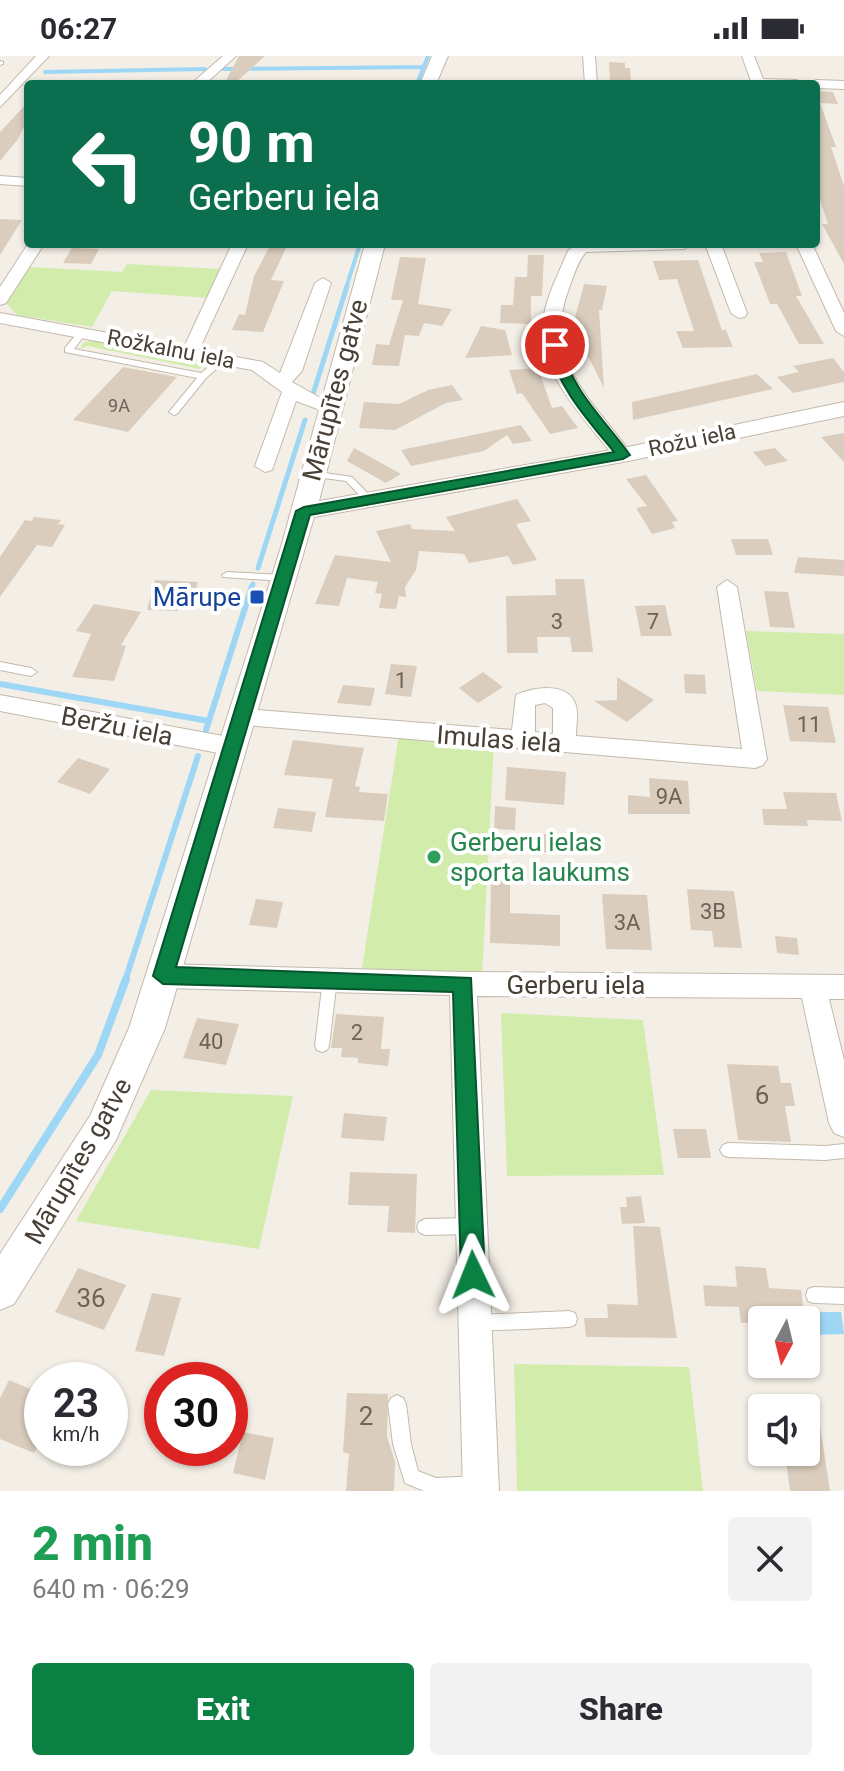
<!DOCTYPE html>
<html lang="en">
<head>
<meta charset="utf-8">
<style>
  :root { --surface:#fff; --page:#f2f2f3; --text:#2b2b33; --muted:#7c7c81; --accent:#0b8043 }
  body { margin:0; font-family:Roboto,sans-serif; background:var(--page); color:var(--text); height:100vh; display:flex; flex-direction:column; font-size:30px; white-space:nowrap }
  * { box-sizing:border-box; margin:0 }
  p { font-size:26px; color:var(--muted) }
  .icon { flex:none; width:44px; height:44px; fill:none; stroke:currentColor; stroke-width:2; stroke-linecap:round; stroke-linejoin:round }
  .map { position:relative; height:1435px; overflow:hidden }
  .panel { display:flex; flex-direction:column; background:var(--surface); flex:1 }
  .panel>* { flex:none }
  .hud { position:absolute; left:24px; top:24px; width:796px; height:168px; border-radius:8px; box-shadow:0 2px 6px #0004; background:#0b6e4f; color:#fff; overflow:hidden }
  .needle { width:52px; rotate:187deg }
  .tools { position:absolute; left:748px; top:1250px; display:grid; gap:16px }
  .tools a { display:grid; place-items:center; width:72px; height:72px; border-radius:8px; background:var(--surface); box-shadow:0 2px 6px #0004; font-size:40px }
  .speed { position:absolute; left:24px; top:1306px; display:flex; gap:16px; font-size:40px; font-weight:700; text-align:center }
  .speed>* { display:grid; place-content:center; width:104px; height:104px; border-radius:50%; background:var(--surface); box-shadow:0 2px 6px #0004; line-height:1 }
  .speed small { font-size:20px; font-weight:400 }
  .speed .limit { border:12px solid #d22; background:#fff; color:#111 }
  .pin { position:absolute; display:grid; place-items:center; width:68px; height:68px; color:#fff; margin:-34px; border:4px solid #fff; border-radius:50%; box-shadow:0 2px 8px #0007 }
  .me { position:absolute; width:88px; margin:-44px; rotate:358deg; stroke-linejoin:round; filter:drop-shadow(0 0 6px #0008) }
  .turn { display:flex; align-items:center; gap:28px; height:168px; padding:0 32px; font-size:36px }
  .turn .icon { width:104px; height:104px; stroke-width:2.5 }
  .turn b { display:block; font-size:56px; line-height:68px }
  .round { display:grid; place-items:center; flex:none; width:84px; height:84px; border-radius:8px; background:var(--page) }
  .headline { display:flex; align-items:center; justify-content:space-between; height:136px; padding:0 32px }
  h1 { font-size:48px; font-weight:800; line-height:60px; color:#1e9e55 }
  .cta { display:flex; gap:16px; margin-top:auto; padding:16px 32px }
  .cta a { flex:1; height:92px; border-radius:8px; background:var(--accent); color:#fff; font-size:32px; font-weight:800; line-height:92px; text-align:center }
  .cta a+a { background:var(--page); color:var(--text) }
  .status { display:flex; justify-content:space-between; align-items:center; height:56px; padding:0 40px; background:var(--surface); direction:ltr }
  .status svg { height:22px; fill:currentColor }
  .map>svg:first-child { display:block }
  .green { fill:#d2ecac }
  .water { fill:#9ed7f5 }
  .lines { fill:none; stroke-linecap:round; stroke-linejoin:round }
  .stream-far3 { stroke:#9ed7f5; stroke-width:4 }
  .stream-far2 { stroke:#9ed7f5; stroke-width:5 }
  .stream-far1 { stroke:#9ed7f5; stroke-width:6 }
  .stream { stroke:#9ed7f5; stroke-width:8 }
  .building { fill:#dacdbd }
  .service-casing { stroke:#c3b9ab; stroke-width:2 }
  .minor-casing { stroke:#c3b9ab; stroke-width:2 }
  .tertiary-casing { stroke:#c3b9ab; stroke-width:2 }
  .service { fill:#fff; fill-rule:evenodd }
  .minor { fill:#fff; fill-rule:evenodd }
  .tertiary { fill:#fff; fill-rule:evenodd }
  .route { fill:#0b8043; stroke:#07532c; stroke-width:2 }
  .transit-dot { fill:#1a4fb4; stroke:#fff; stroke-width:3 }
  .leisure-dot { fill:#2e9e5b; stroke:#fff; stroke-width:3 }
  .labels { text-anchor:middle; dominant-baseline:central; stroke-width:8; stroke-linejoin:round; paint-order:stroke }
  .far-number-label { font-size:18px; fill:#6c6257 }
  .far-street-label { font-size:22px; fill:#483f35; stroke:#fff }
  .number-label { font-size:22px; fill:#6c6257 }
  .street-label { font-size:26px; fill:#483f35; stroke:#fff }
  .transit-label { font-size:26px; fill:#164399; stroke:#fff; text-anchor:end }
  .leisure-label { font-size:26px; fill:#27864d; stroke:#fff; text-anchor:start }
  .near-number-label { font-size:26px; fill:#6c6257 }
</style>
</head>
<body>
<div class="status"><b>06:27</b><svg viewBox="0 0 49 12"><path d="M0 12V9h3v3zM5 12V6h3v6zM10 12V3h3v9zM15 12V0h3v12zM26 1h20v11H26zM47 4h2v5h-2z"/></svg></div>
<div class="map">
<svg width="844" height="1435" viewBox="0 0 844 1435">
  <rect width="100%" height="100%" fill="#f4efe6"/>
  <!-- green -->
  <path class="green" d="M127,208L221,213L209,242L112,235L92,271L17,259L5,246L29,211L122,216Z
    M92,284L203,304L204,307L200,313L87,290L80,293L83,287Z
    M746,575L844,578V639L757,635Z
    M399,679L494,688L482,920L361,918Z
    M501,957L643,964L664,1119L507,1120Z
    M151,1034L293,1040L259,1193L76,1165Z
    M514,1308L689,1311L703,1435H517Z"/>
  <!-- water -->
  <path class="water" d="M809,1256H841L844,1278L813,1279Z"/>
  <g class="lines">
    <!-- stream-far3 -->
    <path class="stream-far3" d="M223,13L423,11
      M45,16L205,13
      M417,28L428,0
      M346,232L360,188"/>
    <!-- stream-far2 -->
    <path class="stream-far2" d="M313,338L347,230
      M258,512L305,364
      M252,532L253,528"/>
    <!-- stream-far1 -->
    <path class="stream-far1" d="M0,628L209,665
      M206,674L252,530
      M125,925L198,700"/>
    <!-- stream -->
    <path class="stream" d="M0,1153L98,999L126,923"/>
  </g>
  <!-- building -->
  <path class="building" d="M239,0H265L234,28H224Z
    M609,6L625,7V12H630L631,28H610Z
    M816,35L833,36L838,48L820,47L836,91H831L844,130V208L822,168H828L816,132Z
    M28,46V62L18,83L0,105V76Z
    M0,163L22,164L0,199Z
    M271,188H288L271,224L284,225L263,276L232,274L239,258L245,259L254,220Z
    M72,192L99,193L91,208L63,207Z
    M786,196L802,240H796L824,288H799L777,248H770L754,206H763L759,197Z
    M528,199H544L542,240H531V268L500,267L501,249H513L515,221H527Z
    M400,201L426,202L418,248L452,253L442,270L424,267L419,280L405,279L399,310L372,309L376,288L389,289L403,244H391Z
    M698,204L722,274H726L733,291L683,292L676,275H694L677,223L659,224L653,205Z
    M584,228L607,230L602,254H599L604,332L579,282H574L573,269Z
    M481,270L505,274L512,299L465,302Z
    M833,302L844,316V326L793,337L777,321L799,316L793,310Z
    M123,311L177,321L128,376L73,364Z
    M538,312L552,352L562,350L578,372L550,378L522,337L517,338L509,314Z
    M757,318L773,333L633,364L632,346Z
    M452,329L463,344L446,347L395,374L359,372L364,346L399,348L428,334Z
    M521,369L532,385L513,388L507,379L484,395L411,410L401,394Z
    M844,377V406L821,381Z
    M354,392L401,418L386,427L347,405Z
    M775,392L788,405L765,410L753,396Z
    M646,419L678,465L672,466L675,472L652,478L636,452L647,450L626,423Z
    M517,443L531,465L516,468L537,504L513,509L508,500L469,507L464,498L419,495L416,514L405,531L406,541L399,540L396,553L379,552L382,538L375,537L378,526L347,522L339,550L315,548L335,499L391,506L376,475L410,468L412,473L455,475L446,461Z
    M34,461L61,464L58,468L65,469L52,491L37,489L0,541V501L25,464L32,465Z
    M731,483H768L773,499H736Z
    M798,501L844,504V520L794,517Z
    M555,523H584L593,596H572L570,581H537L538,597H507L506,540L556,539Z
    M155,524L198,526L191,550H178L177,555L147,554Z
    M764,535L788,536L795,572L770,571Z
    M94,548L141,556L121,589L126,590L114,625L72,621L91,578L76,575Z
    M665,549L672,580H641L635,550Z
    M391,608L417,610L411,641L385,638Z
    M483,616L503,631L478,647L459,632Z
    M684,618L705,619L706,638L685,637Z
    M617,621L654,644L627,666L594,645L617,644Z
    M343,629L375,632L371,650L337,647Z
    M783,649L828,651L836,687L790,685Z
    M293,684L364,692L355,730L360,731L359,736L388,738L384,765L325,761L333,723L284,719Z
    M78,702L110,713L90,738L57,726Z
    M507,711L566,716L564,749L505,744Z
    M649,722L688,725L690,758H628V739L650,741Z
    M783,736L836,737L842,765L807,764L808,770L764,769L762,753H787Z
    M495,750L516,752L515,774L494,773Z
    M278,752L316,756L312,776L273,772Z
    M543,778L567,780V798L542,796Z
    M491,818H510V857L560,859V890L490,887Z
    M687,833L734,835L742,892L714,891L712,875L691,874Z
    M602,838L647,839L652,894L606,893Z
    M256,843L283,846L277,872L249,869Z
    M775,880L797,882L799,899L777,897Z
    M336,958L384,961L381,993H390L388,1010L358,1007V1002L341,1001L342,992H331Z
    M197,962L239,968L226,1009L183,1002Z
    M727,1008L778,1010L781,1027H791L795,1050H785L791,1086L738,1084Z
    M344,1057L387,1061L384,1085L341,1082Z
    M673,1073H706L711,1102H678Z
    M350,1116L417,1118L415,1177L387,1176L389,1150L348,1149Z
    M641,1140L645,1167L622,1168L620,1151H627L626,1141Z
    M633,1170L660,1171L677,1282L586,1281L584,1262H608L607,1248L638,1249Z
    M735,1210L766,1212L769,1232L801,1234L805,1264L741,1267L739,1251L705,1250L703,1229L737,1231Z
    M78,1212L126,1229L104,1274L55,1256Z
    M152,1237L181,1242L164,1300L135,1295Z
    M9,1324L42,1338V1382L34,1397L0,1383V1342Z
    M347,1337L388,1338L387,1381L395,1405L394,1435H346L349,1398L343,1396Z
    M806,1369L820,1370L830,1435H790L785,1396H806Z
    M243,1376L274,1382L265,1424L233,1417Z"/>
  <g class="lines">
    <defs>
      <path id="service" d="M0,5L3,6V8L0,9Z
        M83,273L87,276L74,293L201,317L221,301L228,303L206,322L177,358L174,359L169,356L197,322L65,296V292L80,274Z
        M312,415L352,421L374,444L369,447L366,446L346,425L309,420L307,418Z
        M227,516L284,519L289,522L284,525L223,521L222,519Z
        M0,606L31,612L37,616L31,620L0,614Z
        M330,917L335,919L337,923L329,990L327,994L322,996L317,994L315,990L323,923L325,919Z
        M728,1087L825,1090L844,1088V1102L825,1104L728,1101L723,1099L720,1094L723,1089Z
        M469,1162L475,1165L477,1170L475,1175L469,1178L425,1179L419,1176L417,1171L419,1166L425,1163Z
        M814,1231L844,1232V1248L814,1247L808,1245L806,1239L808,1233Z
        M569,1255L575,1257L577,1263L575,1269L569,1271L477,1275L471,1273L469,1267L471,1261L477,1259Z
        M397,1339L403,1342L406,1348L411,1388L418,1415L436,1422L479,1420L485,1423L488,1429L485,1435H424L405,1427L393,1388L388,1348L391,1342Z"/>
      <path id="minor" d="M36,0H49L0,51V39Z
        M223,0H236L205,28H191Z
        M583,0H595L597,28H585Z
        M742,0H754L763,23L797,24L803,28H752Z
        M816,24L844,25V33L816,32V28H810Z
        M0,120L28,122V130L0,128Z
        M28,188H44L6,247L0,249V231Z
        M232,188H248L199,294L263,306L280,317L315,227L323,222L331,227L302,315L292,326L340,353L331,358L296,345L272,414L265,416L255,410L282,336L252,314L0,267V257L184,291Z
        M576,188H692L684,193L586,196C577,206 573,222 568,235C542,307 595,346 632,399L623,405L616,403C587,365 536,317 543,265C546,240 559,217 568,195Z
        M705,188H721L747,257L745,261L739,262L731,257Z
        M796,188H812L844,257V280L836,275Z
        M727,524L737,531L767,703L763,709L755,712L244,669L232,661L244,653L512,674L516,639C532,632 566,625 575,647C579,655 576,670 576,680L742,693L717,531ZM545,647L553,652V678L535,676V649Z
        M0,639L234,682L242,685L246,691L242,697L234,700L0,655Z
        M163,908L463,916L844,919V943H829L844,1004V1081L834,1077L829,1067L802,942L477,940L499,1435H463L450,939L163,932L153,928L149,920L153,912Z"/>
      <path id="tertiary" d="M432,0H448L436,28H420Z
        M365,188H385L319,445L623,392L844,346V360L623,406L314,461L165,972L116,1084L14,1248L0,1254V1198L90,1060L129,972L281,491Z"/>
    </defs>
    <!-- service casing -->
    <use href="#service" class="service-casing"/>
    <!-- minor casing -->
    <use href="#minor" class="minor-casing"/>
    <!-- tertiary casing -->
    <use href="#tertiary" class="tertiary-casing"/>
    <!-- service -->
    <use href="#service" class="service"/>
    <!-- minor -->
    <use href="#minor" class="minor"/>
    <!-- tertiary -->
    <use href="#tertiary" class="tertiary"/>
  </g>
  <!-- route -->
  <path class="route" d="M555,285L561,289C571,334 604,363 630,399L623,403L310,459L176,911L471,922L485,1219L482,1227L473,1231L465,1227L461,1219L453,936L163,928L153,920L296,455L304,451L614,396C587,363 558,332 548,289Z"/>
  <!-- markers -->
  <rect class="transit-dot" x="249" y="533" width="16" height="16" rx="4"/>
  <circle class="leisure-dot" cx="434" cy="801" r="8"/>
  <g class="labels">
    <!-- far-number labels -->
    <g class="far-number-label">
      <text x="119" y="349">9A</text>
    </g>
    <!-- far-street labels -->
    <g class="far-street-label">
      <text transform="translate(171 293) rotate(11)">Rožkalnu iela</text>
      <text transform="translate(692 384) rotate(-12)">Rožu iela</text>
    </g>
    <!-- number labels -->
    <g class="number-label">
      <text x="557" y="565">3</text>
      <text x="653" y="565">7</text>
      <text x="401" y="624">1</text>
      <text x="809" y="668">11</text>
      <text x="669" y="740">9A</text>
      <text x="713" y="855">3B</text>
      <text x="627" y="866">3A</text>
      <text x="357" y="976">2</text>
      <text x="211" y="985">40</text>
    </g>
    <!-- street labels -->
    <g class="street-label">
      <text transform="translate(335 334) rotate(-75)">Mārupītes gatve</text>
      <text transform="translate(117 670) rotate(11)">Beržu iela</text>
      <text transform="translate(499 683) rotate(4)">Imulas iela</text>
      <text x="576" y="929">Gerberu iela</text>
      <text transform="translate(78 1105) rotate(-60)">Mārupītes gatve</text>
    </g>
    <!-- transit labels -->
    <g class="transit-label">
      <text x="241" y="541">Mārupe</text>
    </g>
    <!-- leisure labels -->
    <g class="leisure-label">
      <text x="450" y="786">Gerberu ielas<tspan x="450" dy="30">sporta laukums</tspan></text>
    </g>
    <!-- near-number labels -->
    <g class="near-number-label">
      <text x="762" y="1039">6</text>
      <text x="91" y="1242">36</text>
      <text x="366" y="1360">2</text>
    </g>
  </g>
</svg>
<div class="tools">
<a><svg class="needle" viewBox="-14 -14 28 28"><path d="M0-13l5 13h-10z" fill="#e53935"/><path d="M0 13l5-13h-10z" fill="#7c7c81"/></svg></a>
<a><svg class="icon" aria-label="sound" viewBox="0 0 24 24"><path d="M4 9h4l5-4v14l-5-4H4zM17 9q2 3 0 6"/></svg></a>
</div>
<div class="speed"><div>23<small>km/h</small></div><div class="limit">30</div></div>
<div class="pin" style="left:555px;top:289px;background:#d93025"><svg class="icon" aria-label="arrive" viewBox="0 0 24 24"><path d="M6 21V4h12l-3 4 3 4H6"/></svg></div>
<svg class="me" style="left:473px;top:1219px" viewBox="-20 -20 40 40"><path d="M0-17L14 15 0 8-14 15z" fill="#0b8043" stroke="#fff" stroke-width="4"/></svg>
<div class="hud">
<div class="turn"><svg class="icon" aria-label="left" viewBox="0 0 24 24"><path d="M17 20v-9H6M10 6l-5 5 5 5"/></svg><div><b>90 m</b>Gerberu iela</div></div>
</div>
</div>
<section class="panel">
<div class="headline"><div><h1>2 min</h1><p>640 m · 06:29</p></div><a class="round"><svg class="icon" aria-label="close" viewBox="0 0 24 24"><path d="M6 6l12 12M18 6L6 18"/></svg></a></div>
<div class="cta"><a>Exit</a><a>Share</a></div>
</section>
</body>
</html>
